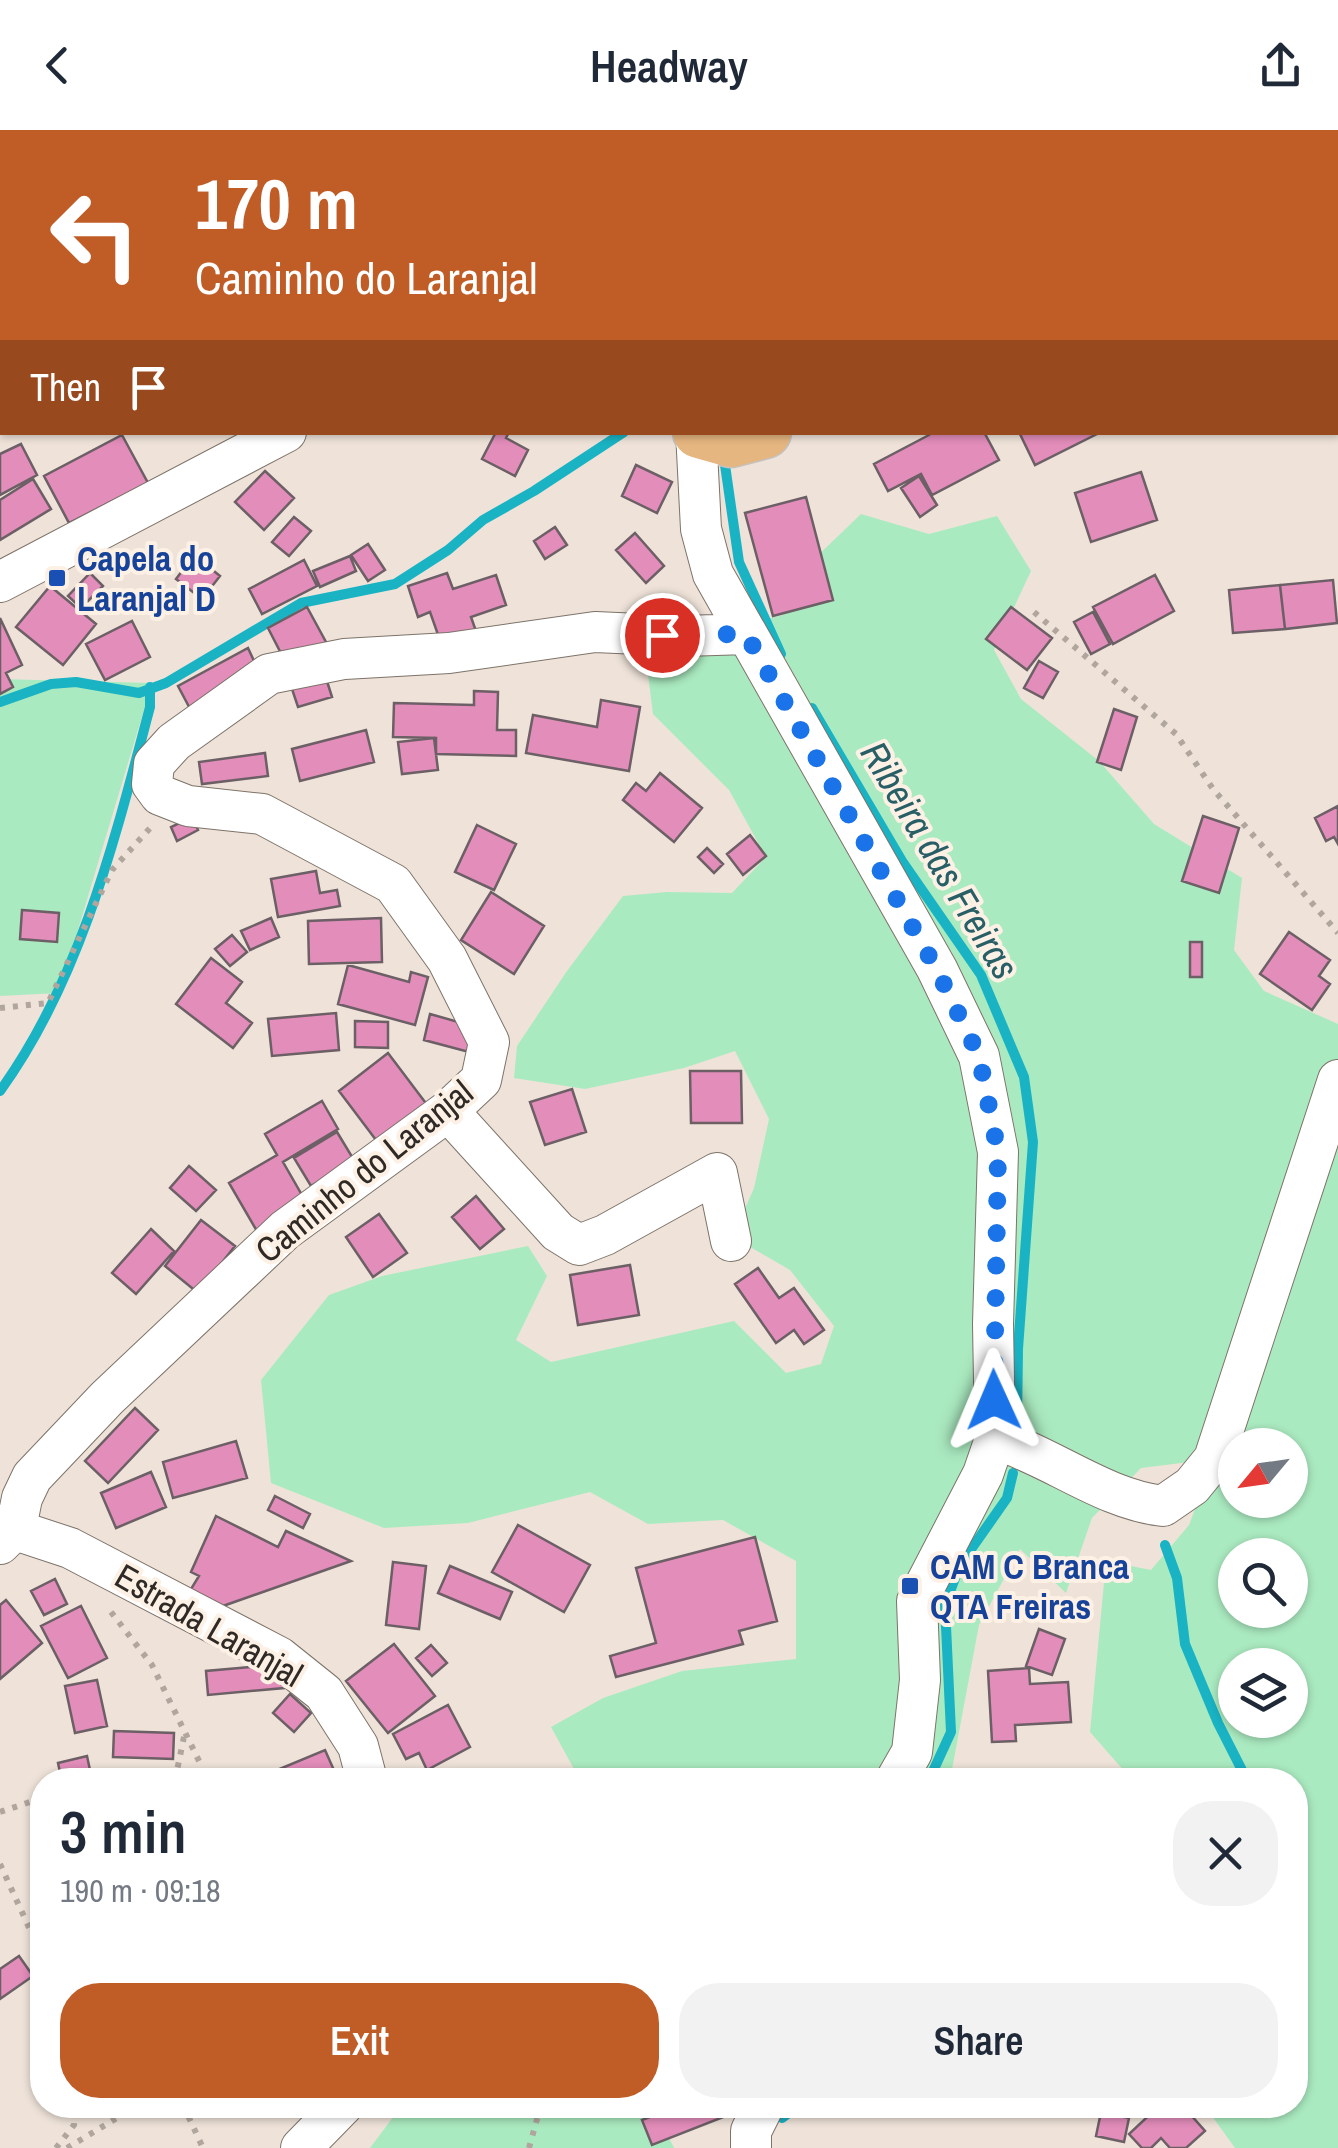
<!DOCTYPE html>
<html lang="en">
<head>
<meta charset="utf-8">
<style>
  :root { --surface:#fff; --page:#f2f2f3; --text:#1f2937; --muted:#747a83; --accent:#c05c26 }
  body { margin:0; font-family:"Archivo Narrow",sans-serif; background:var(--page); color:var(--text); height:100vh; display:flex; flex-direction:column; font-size:38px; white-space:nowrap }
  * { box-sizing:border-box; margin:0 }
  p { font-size:32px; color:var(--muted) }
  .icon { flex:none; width:55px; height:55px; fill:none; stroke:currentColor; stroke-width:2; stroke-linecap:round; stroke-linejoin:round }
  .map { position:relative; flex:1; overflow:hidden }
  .panel { position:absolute; left:30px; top:1638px; width:1278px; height:350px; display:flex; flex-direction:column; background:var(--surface); border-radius:40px; box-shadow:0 2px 8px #0004 }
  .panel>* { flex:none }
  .banner { position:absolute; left:0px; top:0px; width:1340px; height:305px; box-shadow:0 2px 8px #0004; background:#c05c26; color:#fff; overflow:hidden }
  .needle { width:65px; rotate:241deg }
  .tools { position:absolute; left:1218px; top:1298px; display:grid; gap:20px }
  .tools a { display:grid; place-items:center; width:90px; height:90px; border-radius:50%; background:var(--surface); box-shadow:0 2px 8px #0004; font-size:50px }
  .pin { position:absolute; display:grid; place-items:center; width:85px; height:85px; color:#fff; margin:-42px; border:5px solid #fff; border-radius:50%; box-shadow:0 2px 10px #0007 }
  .me { position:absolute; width:110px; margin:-55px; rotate:359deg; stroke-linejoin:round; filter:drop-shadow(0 0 8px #0008) }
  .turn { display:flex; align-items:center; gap:35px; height:210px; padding:0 30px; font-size:45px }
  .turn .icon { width:130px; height:130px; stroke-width:2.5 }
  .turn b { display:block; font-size:70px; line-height:85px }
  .then { display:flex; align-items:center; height:95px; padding:0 30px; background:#0003; gap:20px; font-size:38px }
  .round { display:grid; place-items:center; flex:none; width:105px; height:105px; border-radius:40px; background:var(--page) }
  .headline { display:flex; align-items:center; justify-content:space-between; height:170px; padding:0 30px }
  h1 { font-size:60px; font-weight:600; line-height:75px }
  .cta { display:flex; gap:20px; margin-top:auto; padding:20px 30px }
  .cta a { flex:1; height:115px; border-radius:40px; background:var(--accent); color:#fff; font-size:40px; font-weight:600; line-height:115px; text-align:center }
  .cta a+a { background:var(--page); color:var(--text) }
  header { display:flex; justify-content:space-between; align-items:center; height:130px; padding:0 30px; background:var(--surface); font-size:45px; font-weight:600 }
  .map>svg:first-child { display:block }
  .green { fill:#aaeac0; fill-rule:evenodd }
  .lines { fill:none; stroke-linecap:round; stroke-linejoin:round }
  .stream { stroke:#19b3c4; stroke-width:10 }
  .building { fill:#e28dba; stroke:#6c5f65; stroke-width:2.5 }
  .minor-casing { stroke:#7d7369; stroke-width:42 }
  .major-casing { stroke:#c5c3c2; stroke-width:55 }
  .path { stroke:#b0a69e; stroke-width:6; stroke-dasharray:5 8; stroke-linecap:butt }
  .minor { stroke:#fff; stroke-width:40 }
  .major { stroke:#e5b680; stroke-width:52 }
  .route { stroke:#1a73e8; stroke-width:18; stroke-dasharray:0 32.4 }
  .transit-dot { fill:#1a4fb4; stroke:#fdf1e6; stroke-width:4 }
  .labels { text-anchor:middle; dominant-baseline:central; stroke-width:8; stroke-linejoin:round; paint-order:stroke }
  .transit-label { font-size:35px; font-weight:bold; fill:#164399; stroke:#fdf1e6; text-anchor:start }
  .street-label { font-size:35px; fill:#2f2a26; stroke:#fdf1e6 }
  .water-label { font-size:38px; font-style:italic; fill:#285f67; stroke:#fdf1e6 }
</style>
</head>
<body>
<header><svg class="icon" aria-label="back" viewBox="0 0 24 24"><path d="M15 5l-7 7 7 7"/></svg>Headway<svg class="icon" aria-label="share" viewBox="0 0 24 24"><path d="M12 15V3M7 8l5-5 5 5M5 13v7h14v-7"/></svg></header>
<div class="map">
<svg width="1338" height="2018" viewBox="0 0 1338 2018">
  <rect width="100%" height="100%" fill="#efe3d9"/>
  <!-- green -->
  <path class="green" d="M0,0H382L383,2H2L0,272Z
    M819,0H1338V122V2H817Z
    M861,384L929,404L997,386L1031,441L994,520L1021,569L1099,631L1154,694L1242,748L1234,820L1264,861L1338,894V2018H1235L1204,1975H1295V1650H1132L1090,1602L1106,1431L1151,1440L1189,1395L1214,1329L1141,1338L1092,1388L1066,1463L1020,1419L979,1495L950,1650H580L551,1597L603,1568L682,1541L796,1529V1431L723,1390L648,1394L590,1362L468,1393L384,1398L271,1353L261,1250L329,1165L382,1146L528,1116L547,1146L516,1210L551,1232L734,1191L786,1243L821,1234L834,1196L790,1140L745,1114L742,1085L754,1058L769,989L735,921L684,938L585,959L514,948L517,916L567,841L623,766L667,762L732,763L766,727L729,660L653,584L647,536L706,504L783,485L811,432ZM1235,1315H1290V1370H1235ZM1235,1425H1290V1480H1235ZM1235,1535H1290V1590H1235Z
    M0,549L152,553L59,863L0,866Z
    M402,1975H653L674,2018H370Z"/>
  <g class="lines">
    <!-- stream -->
    <path class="stream" d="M902,2L905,0
      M725,335L739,432L781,524
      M0,572L51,554L76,552L139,563L166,553L301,473L395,454L448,420L483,390L534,361L624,302
      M812,578L902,731L981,845L1024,947L1033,1012L1018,1219L1017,1293
      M0,961C81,849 115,709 150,577V557
      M1165,1415L1177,1448L1185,1514L1218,1593L1247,1650
      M929,1650L951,1602L945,1475L960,1435L1007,1368L1013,1343
      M782,1988L799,1975"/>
  </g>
  <!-- building -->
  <path class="building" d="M496,302H509L506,308L528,320L515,346L482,329Z
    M928,302H984L999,330L932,365L921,344L888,361L874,334L929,305Z
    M1019,302H1096L1097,304L1035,335Z
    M122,305L148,353L69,393L44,346Z
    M21,314L37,345L0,365V324Z
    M636,335L672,352L657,383L622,366Z
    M265,341L294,368L264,400L235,372Z
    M1141,342L1157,390L1091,412L1075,363Z
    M919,346L937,375L920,387L901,358Z
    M33,349L51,379L0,410V370Z
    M806,367L833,470L773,486L745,383Z
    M294,387L311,401L289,426L272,412Z
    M555,397L567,415L545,429L534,411Z
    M635,403L664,436L646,453L616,420Z
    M368,414L385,440L368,451L351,425Z
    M194,425L220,446L202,469L176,449Z
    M350,426L356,441L320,457L313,441Z
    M304,430L317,456L262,484L249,459Z
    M90,443L103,456L81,478L68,466Z
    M447,443L453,459L496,445L506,475L471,487L477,504L442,516L430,482L418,487L408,456Z
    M1155,445L1174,481L1113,514L1093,477Z
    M1333,450L1337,493L1285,499L1280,455Z
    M1280,455L1285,499L1233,503L1229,460Z
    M50,456L96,494L63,535L16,497Z
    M307,477L326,512L286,533L268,498Z
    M1011,477L1052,508L1027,540L986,509Z
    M1093,482L1110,514L1091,524L1074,492Z
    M0,488L22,535L6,543L13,557L0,564Z
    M132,491L150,527L105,550L86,514Z
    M248,518L260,544L196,590L178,556Z
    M1039,531L1058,542L1043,568L1024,558Z
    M326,548L332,567L298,577L292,559Z
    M474,561L498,562L497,600H516V626L436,624V608L393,607L394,573L474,575Z
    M601,570L640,577L629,641L526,623L533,585L597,597Z
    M1114,579L1137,587L1121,640L1097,632Z
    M366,600L374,632L300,651L292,619Z
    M434,608L438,640L402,644L398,612Z
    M265,623L268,646L202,654L199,632Z
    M660,643L702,678L674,712L623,670L636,653L646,661Z
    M1338,676V714L1334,707L1326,711L1315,688Z
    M1203,686L1239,698L1219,763L1182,751Z
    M192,687L198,700L177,711L171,697Z
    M477,695L516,714L494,760L455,742Z
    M750,705L766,726L743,745L727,724Z
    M707,718L723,734L714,743L698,727Z
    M316,741L320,763L337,760L340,776L278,787L271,749Z
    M491,762L544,796L514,844L461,810Z
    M22,780L59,783L57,812L20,809Z
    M271,788L279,807L250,820L241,801Z
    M381,788L382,832L309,834L308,791Z
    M1289,802L1330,830L1319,846L1330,854L1312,880L1260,844Z
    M232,805L247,822L230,836L215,819Z
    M1190,812H1202V847H1190Z
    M211,828L242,852L226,873L252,893L233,918L176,874Z
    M348,835L409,852L411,842L428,847L415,895L338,874Z
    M336,883L339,920L272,926L268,889Z
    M430,884L476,897L469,922L424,910Z
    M355,891L388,892V918L355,917Z
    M388,923L428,976L379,1014L339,961Z
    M690,941H741L742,993H691Z
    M572,959L586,1002L545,1015L530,972Z
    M322,971L338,999L283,1032L310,1079L261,1108L229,1053L277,1025L265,1004Z
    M337,1002L354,1030L311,1056L294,1028Z
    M189,1036L216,1060L196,1081L170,1058Z
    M476,1066L504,1099L480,1119L452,1087Z
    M379,1084L407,1123L373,1147L346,1107Z
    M201,1090L235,1116L198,1163L165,1136Z
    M151,1099L174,1121L136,1164L112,1143Z
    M630,1135L639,1185L578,1195L570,1145Z
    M758,1138L779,1168L794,1158L824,1200L804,1214L794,1200L776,1213L735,1154Z
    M135,1278L158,1300L108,1353L85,1331Z
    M236,1311L247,1348L173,1368L163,1332Z
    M151,1342L166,1377L116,1398L101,1363Z
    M275,1366L310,1384L303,1398L268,1380Z
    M216,1386L278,1417L286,1401L351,1431L220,1477L191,1459L199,1446L191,1442Z
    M518,1395L590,1435L564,1482L492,1442Z
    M755,1407L777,1491L739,1501L743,1514L616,1547L610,1526L656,1513L636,1438Z
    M393,1432L426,1436L419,1499L386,1495Z
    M450,1436L512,1462L500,1489L438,1463Z
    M55,1449L67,1474L44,1485L31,1461Z
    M6,1470L42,1513L0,1549V1475Z
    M81,1476L107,1528L68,1548L41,1496Z
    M1039,1499L1065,1509L1052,1545L1026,1536Z
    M394,1514L435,1566L388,1603L346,1551Z
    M431,1515L447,1533L432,1546L416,1528Z
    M282,1534L284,1558L208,1565L206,1541Z
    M1029,1538L1030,1554L1068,1552L1071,1592L1015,1595L1016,1611L992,1612L988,1541Z
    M97,1550L107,1596L75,1603L65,1556Z
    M290,1564L311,1583L294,1602L273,1583Z
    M448,1575L470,1617L427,1640L419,1623L406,1629L393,1604Z
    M114,1601L174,1603L173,1629L113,1627Z
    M325,1620L333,1638L304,1650H273L270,1643Z
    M87,1626L90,1640L61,1647L58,1633Z
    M19,1826L33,1846L0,1869V1839Z
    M680,1975H736L731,1984L652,2015L642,1990Z
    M1160,1975H1182L1205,2001L1186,2018H1170L1161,2008L1151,2018H1142L1129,2004Z
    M1101,1982L1129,1988L1124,2012L1096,2006Z"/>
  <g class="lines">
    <defs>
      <path id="minor" d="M575,2L577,0
        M696,302L701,399L713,444L937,839L979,926L998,1022L993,1194L995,1309L983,1344L917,1471L920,1550L912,1622L896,1650
        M0,452L286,302
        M448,981L558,1102L579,1115L605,1105L717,1043L731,1111
        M995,1309C1053,1327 1103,1369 1163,1376L1192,1356L1214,1329L1338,950
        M0,1395L70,1418L279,1527L324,1563L358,1616L367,1650
        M0,1414L16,1398L22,1368L32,1347L107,1268L285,1100L448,981L481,950L489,912L447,829L393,754L262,684L188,676L160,665L152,654L154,634L174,612L269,544L344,529L449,523L595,502L684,506L747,504
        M301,2018L343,1975
        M751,2018V2001L764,1975"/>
      <path id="major" d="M781,2L782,0
        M699,302L731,311L765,302"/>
    </defs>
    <!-- minor casing -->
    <use href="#minor" class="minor-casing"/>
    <!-- major casing -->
    <use href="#major" class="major-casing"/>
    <!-- path -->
    <path class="path" d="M1034,482L1176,604L1213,659L1338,803
      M0,878L48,873L112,740L151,697
      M111,1482L152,1535L201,1635L200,1650
      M175,1650L185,1602
      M0,1682L42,1668
      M0,1734L42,1826
      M183,1975L203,2018
      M56,2018L74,1995L75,1975
      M67,2018L132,1979L169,1975
      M529,2018L539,1982L550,1975"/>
    <!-- minor -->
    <use href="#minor" class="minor"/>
    <!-- major -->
    <use href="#major" class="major"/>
  </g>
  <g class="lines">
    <!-- route -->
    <path class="route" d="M662,505L746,504L937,840L979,926L998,1022L994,1270"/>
  </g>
  <!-- markers -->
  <g class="transit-dot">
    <rect x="47" y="438" width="20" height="20" rx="5"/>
    <rect x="900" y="1446" width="20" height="20" rx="5"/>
  </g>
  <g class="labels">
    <!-- transit labels -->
    <g class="transit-label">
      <text x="77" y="428">Capela do<tspan x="77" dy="40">Laranjal D</tspan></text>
      <text x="930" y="1436">CAM C Branca<tspan x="930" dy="40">QTA Freiras</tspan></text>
    </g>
    <!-- street labels -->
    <g class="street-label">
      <text transform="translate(364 1041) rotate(-39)">Caminho do Laranjal</text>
      <text transform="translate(209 1495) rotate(30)">Estrada Laranjal</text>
    </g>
    <!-- water labels -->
    <g class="water-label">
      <text transform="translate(940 730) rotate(59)">Ribeira das Freiras</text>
    </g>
  </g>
</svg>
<div class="tools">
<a><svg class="needle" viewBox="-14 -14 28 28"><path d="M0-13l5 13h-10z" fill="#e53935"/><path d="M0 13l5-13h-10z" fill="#747a83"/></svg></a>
<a><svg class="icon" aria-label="search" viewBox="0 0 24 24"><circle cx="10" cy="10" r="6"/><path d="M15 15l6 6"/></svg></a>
<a><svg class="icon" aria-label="layers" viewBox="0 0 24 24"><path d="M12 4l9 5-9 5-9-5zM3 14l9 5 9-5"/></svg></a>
</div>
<div class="pin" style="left:662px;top:505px;background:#d93025"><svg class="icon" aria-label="arrive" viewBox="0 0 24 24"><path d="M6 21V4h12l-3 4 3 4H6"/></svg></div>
<svg class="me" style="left:994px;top:1270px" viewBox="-20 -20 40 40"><path d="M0-17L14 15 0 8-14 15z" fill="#1a73e8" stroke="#fff" stroke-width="4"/></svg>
<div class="banner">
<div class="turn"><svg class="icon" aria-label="left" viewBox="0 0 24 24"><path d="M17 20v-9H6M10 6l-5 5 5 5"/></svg><div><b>170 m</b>Caminho do Laranjal</div></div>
<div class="then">Then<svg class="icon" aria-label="arrive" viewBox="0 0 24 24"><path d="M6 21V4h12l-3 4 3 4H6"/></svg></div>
</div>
<section class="panel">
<div class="headline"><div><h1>3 min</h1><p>190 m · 09:18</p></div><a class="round"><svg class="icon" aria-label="close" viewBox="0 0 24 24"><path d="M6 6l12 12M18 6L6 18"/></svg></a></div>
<div class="cta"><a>Exit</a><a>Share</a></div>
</section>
</div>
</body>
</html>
